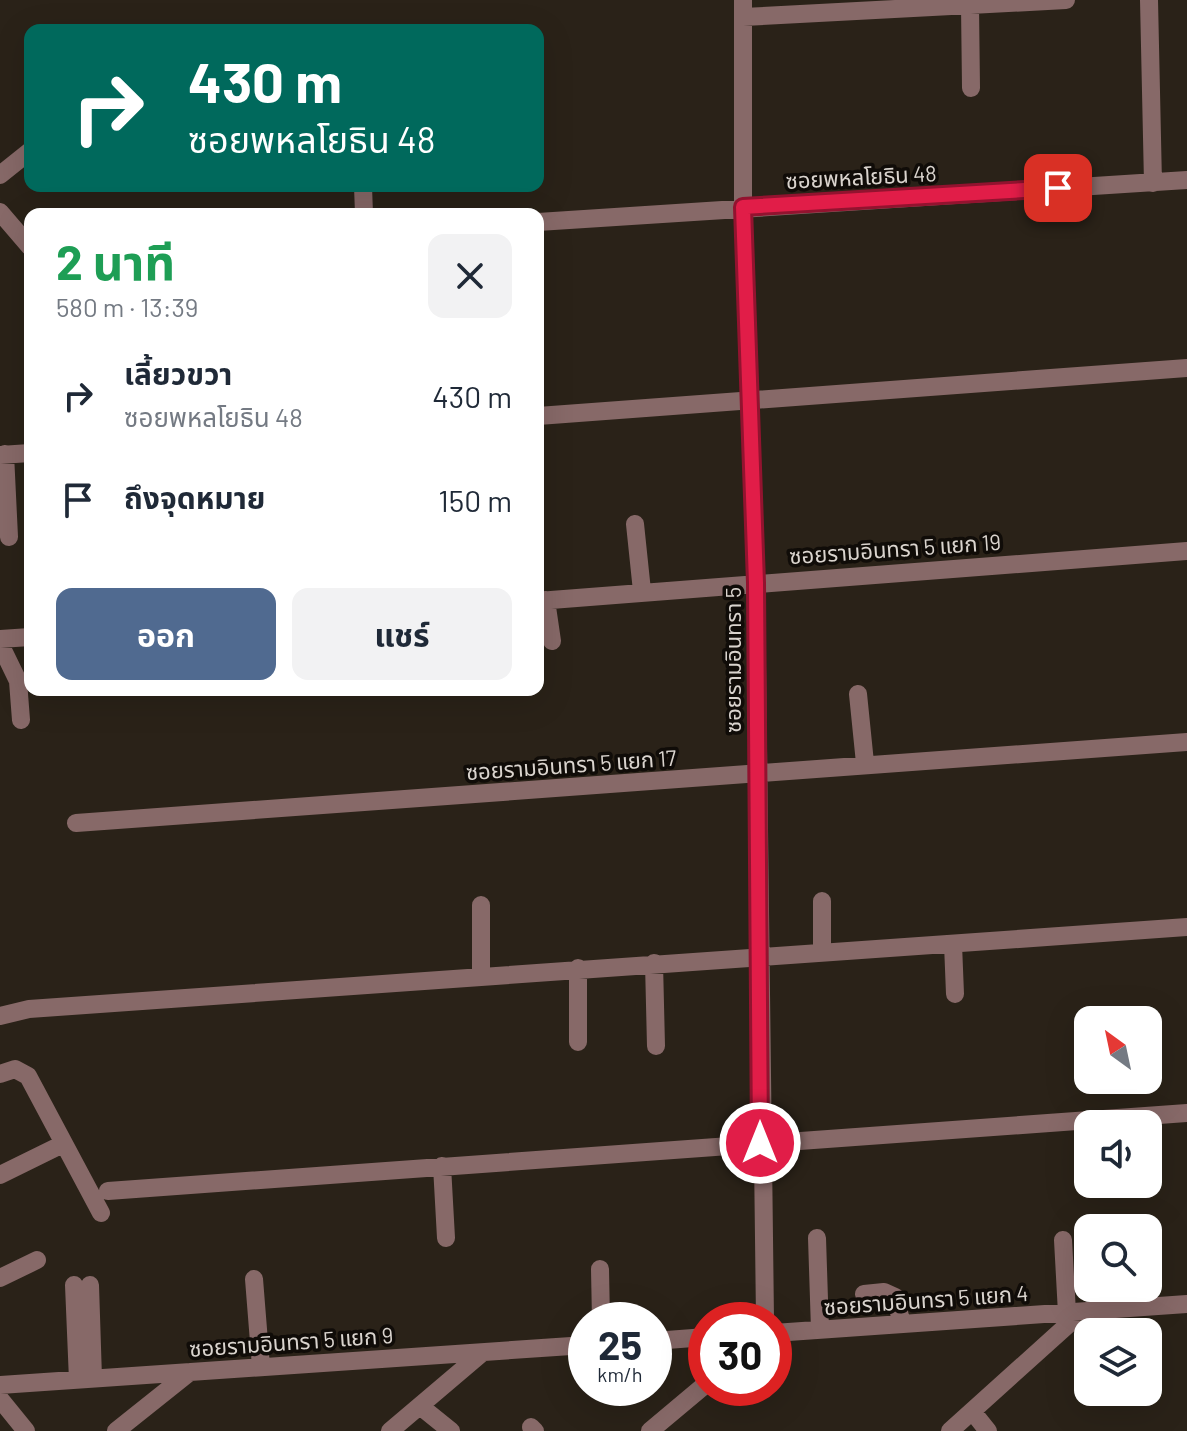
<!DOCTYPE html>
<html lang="th">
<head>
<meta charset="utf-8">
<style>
  :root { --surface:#fff; --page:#f2f2f3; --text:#1f2937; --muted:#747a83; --accent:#506a90 }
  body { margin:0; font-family:Barlow,"Noto Sans Thai",sans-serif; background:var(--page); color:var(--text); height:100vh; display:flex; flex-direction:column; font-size:30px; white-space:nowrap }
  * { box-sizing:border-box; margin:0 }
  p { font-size:26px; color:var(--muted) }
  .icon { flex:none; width:44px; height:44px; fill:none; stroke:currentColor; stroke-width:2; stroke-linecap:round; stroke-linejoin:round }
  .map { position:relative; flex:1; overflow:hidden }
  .drawer { position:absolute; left:24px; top:208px; width:520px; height:488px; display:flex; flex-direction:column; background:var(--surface); border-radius:16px; box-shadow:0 8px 32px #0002 }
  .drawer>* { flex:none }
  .hud { position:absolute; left:24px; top:24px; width:520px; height:168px; border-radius:16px; box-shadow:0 8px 32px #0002; background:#00695c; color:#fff; overflow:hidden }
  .needle { width:52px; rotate:327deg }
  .tools { position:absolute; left:1074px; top:1006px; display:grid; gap:16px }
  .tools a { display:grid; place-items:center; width:88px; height:88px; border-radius:16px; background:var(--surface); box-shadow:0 8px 32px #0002; font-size:40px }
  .speed { position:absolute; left:568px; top:1302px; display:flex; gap:16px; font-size:40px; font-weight:700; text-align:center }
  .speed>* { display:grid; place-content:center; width:104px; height:104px; border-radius:50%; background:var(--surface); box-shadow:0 8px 32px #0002; line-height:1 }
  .speed small { font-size:20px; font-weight:400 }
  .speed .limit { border:12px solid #d22; background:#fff; color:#111 }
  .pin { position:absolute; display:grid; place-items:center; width:68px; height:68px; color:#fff; margin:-34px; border-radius:16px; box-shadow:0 4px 12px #0006 }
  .me { position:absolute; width:88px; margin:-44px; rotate:0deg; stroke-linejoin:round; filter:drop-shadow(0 0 6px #0008) }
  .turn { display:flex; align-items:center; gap:28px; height:168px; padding:0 32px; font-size:36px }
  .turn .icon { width:104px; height:104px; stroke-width:2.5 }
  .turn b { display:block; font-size:56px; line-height:68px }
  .round { display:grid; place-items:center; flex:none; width:84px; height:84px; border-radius:16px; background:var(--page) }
  .summary { display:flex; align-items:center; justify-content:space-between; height:136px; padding:0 32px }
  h1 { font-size:48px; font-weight:700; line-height:60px; color:#1e9e55 }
  .button { display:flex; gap:16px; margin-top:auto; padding:16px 32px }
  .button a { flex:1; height:92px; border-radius:16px; background:var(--accent); color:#fff; font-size:32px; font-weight:700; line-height:92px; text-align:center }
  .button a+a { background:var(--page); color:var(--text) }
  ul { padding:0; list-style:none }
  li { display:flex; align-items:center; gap:24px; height:104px; padding:0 32px }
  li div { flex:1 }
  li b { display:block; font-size:30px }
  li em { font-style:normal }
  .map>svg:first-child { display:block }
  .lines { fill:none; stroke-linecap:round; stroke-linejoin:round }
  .minor { stroke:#876968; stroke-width:18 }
  .route-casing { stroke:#92132f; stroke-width:20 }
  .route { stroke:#e11d48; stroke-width:14 }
  .labels { text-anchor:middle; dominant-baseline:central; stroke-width:7; stroke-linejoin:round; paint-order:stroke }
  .street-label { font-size:22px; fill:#dad4ce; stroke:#100c08 }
</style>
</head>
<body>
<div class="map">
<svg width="1187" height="1431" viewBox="0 0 1187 1431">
  <rect width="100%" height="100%" fill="#2a2218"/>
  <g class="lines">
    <!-- minor -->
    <path class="minor" d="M743,0V207L756,583L765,1320
      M1149,0L1153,183
      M970,6L971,88
      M743,17L1066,0
      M0,175L30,151
      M363,186L364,214
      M0,212L30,247
      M538,222L1187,180
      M538,416L1187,368
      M5,454L9,537
      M0,455L30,453
      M635,524L642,591
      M546,600L552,641
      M538,601L1187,551
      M0,639L30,637
      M0,644L18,681L21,720
      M858,694L865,763
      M76,823L1187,742
      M822,901V953
      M481,905V975
      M953,944L955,994
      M654,963L656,1046
      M578,968V1042
      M0,1016L29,1009L1187,927
      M0,1074L15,1069L28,1076L101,1213
      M442,1166L446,1238
      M0,1175L63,1144
      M108,1191L1187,1113
      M817,1238L820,1330
      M1063,1240L1067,1313
      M600,1269L601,1320
      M0,1278L37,1260
      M254,1279L261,1367
      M74,1285L78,1380
      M90,1285L93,1378
      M864,1294L884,1292L895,1297L902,1324
      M774,1333L1187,1304
      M654,1341L706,1337
      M0,1385L586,1345
      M0,1399L26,1431
      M420,1406L451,1431
      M972,1411L988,1431
      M531,1427L535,1431
      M116,1431L190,1372
      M390,1431L482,1353
      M650,1431L706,1384
      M950,1431L1082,1312"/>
  </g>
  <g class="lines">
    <defs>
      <path id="route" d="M760,1143L756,583L743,207L1058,188"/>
    </defs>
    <!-- route casing -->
    <use href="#route" class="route-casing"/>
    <!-- route -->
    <use href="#route" class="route"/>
  </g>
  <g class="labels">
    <!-- street labels -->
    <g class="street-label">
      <text transform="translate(861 176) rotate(-3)">ซอยพหลโยธิน 48</text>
      <text transform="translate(895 548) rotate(-4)">ซอยรามอินทรา 5 แยก 19</text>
      <text transform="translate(732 660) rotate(-90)">ซอยรามอินทรา 5</text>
      <text transform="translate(571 764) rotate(-4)">ซอยรามอินทรา 5 แยก 17</text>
      <text transform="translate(926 1299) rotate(-4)">ซอยรามอินทรา 5 แยก 4</text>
      <text transform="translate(291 1341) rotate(-4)">ซอยรามอินทรา 5 แยก 9</text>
    </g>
  </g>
</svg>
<div class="tools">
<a><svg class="needle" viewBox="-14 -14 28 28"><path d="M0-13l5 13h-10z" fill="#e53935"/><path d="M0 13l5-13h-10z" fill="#747a83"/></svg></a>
<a><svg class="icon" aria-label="sound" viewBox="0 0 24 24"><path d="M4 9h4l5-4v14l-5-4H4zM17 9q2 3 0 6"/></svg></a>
<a><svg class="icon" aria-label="search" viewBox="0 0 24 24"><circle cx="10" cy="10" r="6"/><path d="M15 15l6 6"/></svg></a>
<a><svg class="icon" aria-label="layers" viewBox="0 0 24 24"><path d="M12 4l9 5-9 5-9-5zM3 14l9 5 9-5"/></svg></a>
</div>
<div class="speed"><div>25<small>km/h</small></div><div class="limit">30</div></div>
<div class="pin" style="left:1058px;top:188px;background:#d93025"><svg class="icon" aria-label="arrive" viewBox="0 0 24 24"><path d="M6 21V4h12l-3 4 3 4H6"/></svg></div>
<svg class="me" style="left:760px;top:1143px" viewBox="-20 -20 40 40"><circle r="17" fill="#e11d48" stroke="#fff" stroke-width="3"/><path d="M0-11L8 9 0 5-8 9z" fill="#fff"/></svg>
<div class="hud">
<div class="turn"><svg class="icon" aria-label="right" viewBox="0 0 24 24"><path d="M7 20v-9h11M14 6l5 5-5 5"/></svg><div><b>430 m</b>ซอยพหลโยธิน 48</div></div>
</div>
<section class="drawer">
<div class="summary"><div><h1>2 นาที</h1><p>580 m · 13:39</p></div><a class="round"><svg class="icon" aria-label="close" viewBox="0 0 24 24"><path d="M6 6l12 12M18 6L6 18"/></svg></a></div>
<ul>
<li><svg class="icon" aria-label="right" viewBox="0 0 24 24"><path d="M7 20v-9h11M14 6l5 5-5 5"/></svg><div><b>เลี้ยวขวา</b><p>ซอยพหลโยธิน 48</p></div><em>430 m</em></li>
<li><svg class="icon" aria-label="arrive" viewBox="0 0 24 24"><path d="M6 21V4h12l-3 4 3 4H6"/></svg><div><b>ถึงจุดหมาย</b></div><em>150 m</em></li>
</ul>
<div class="button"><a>ออก</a><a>แชร์</a></div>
</section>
</div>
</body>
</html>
